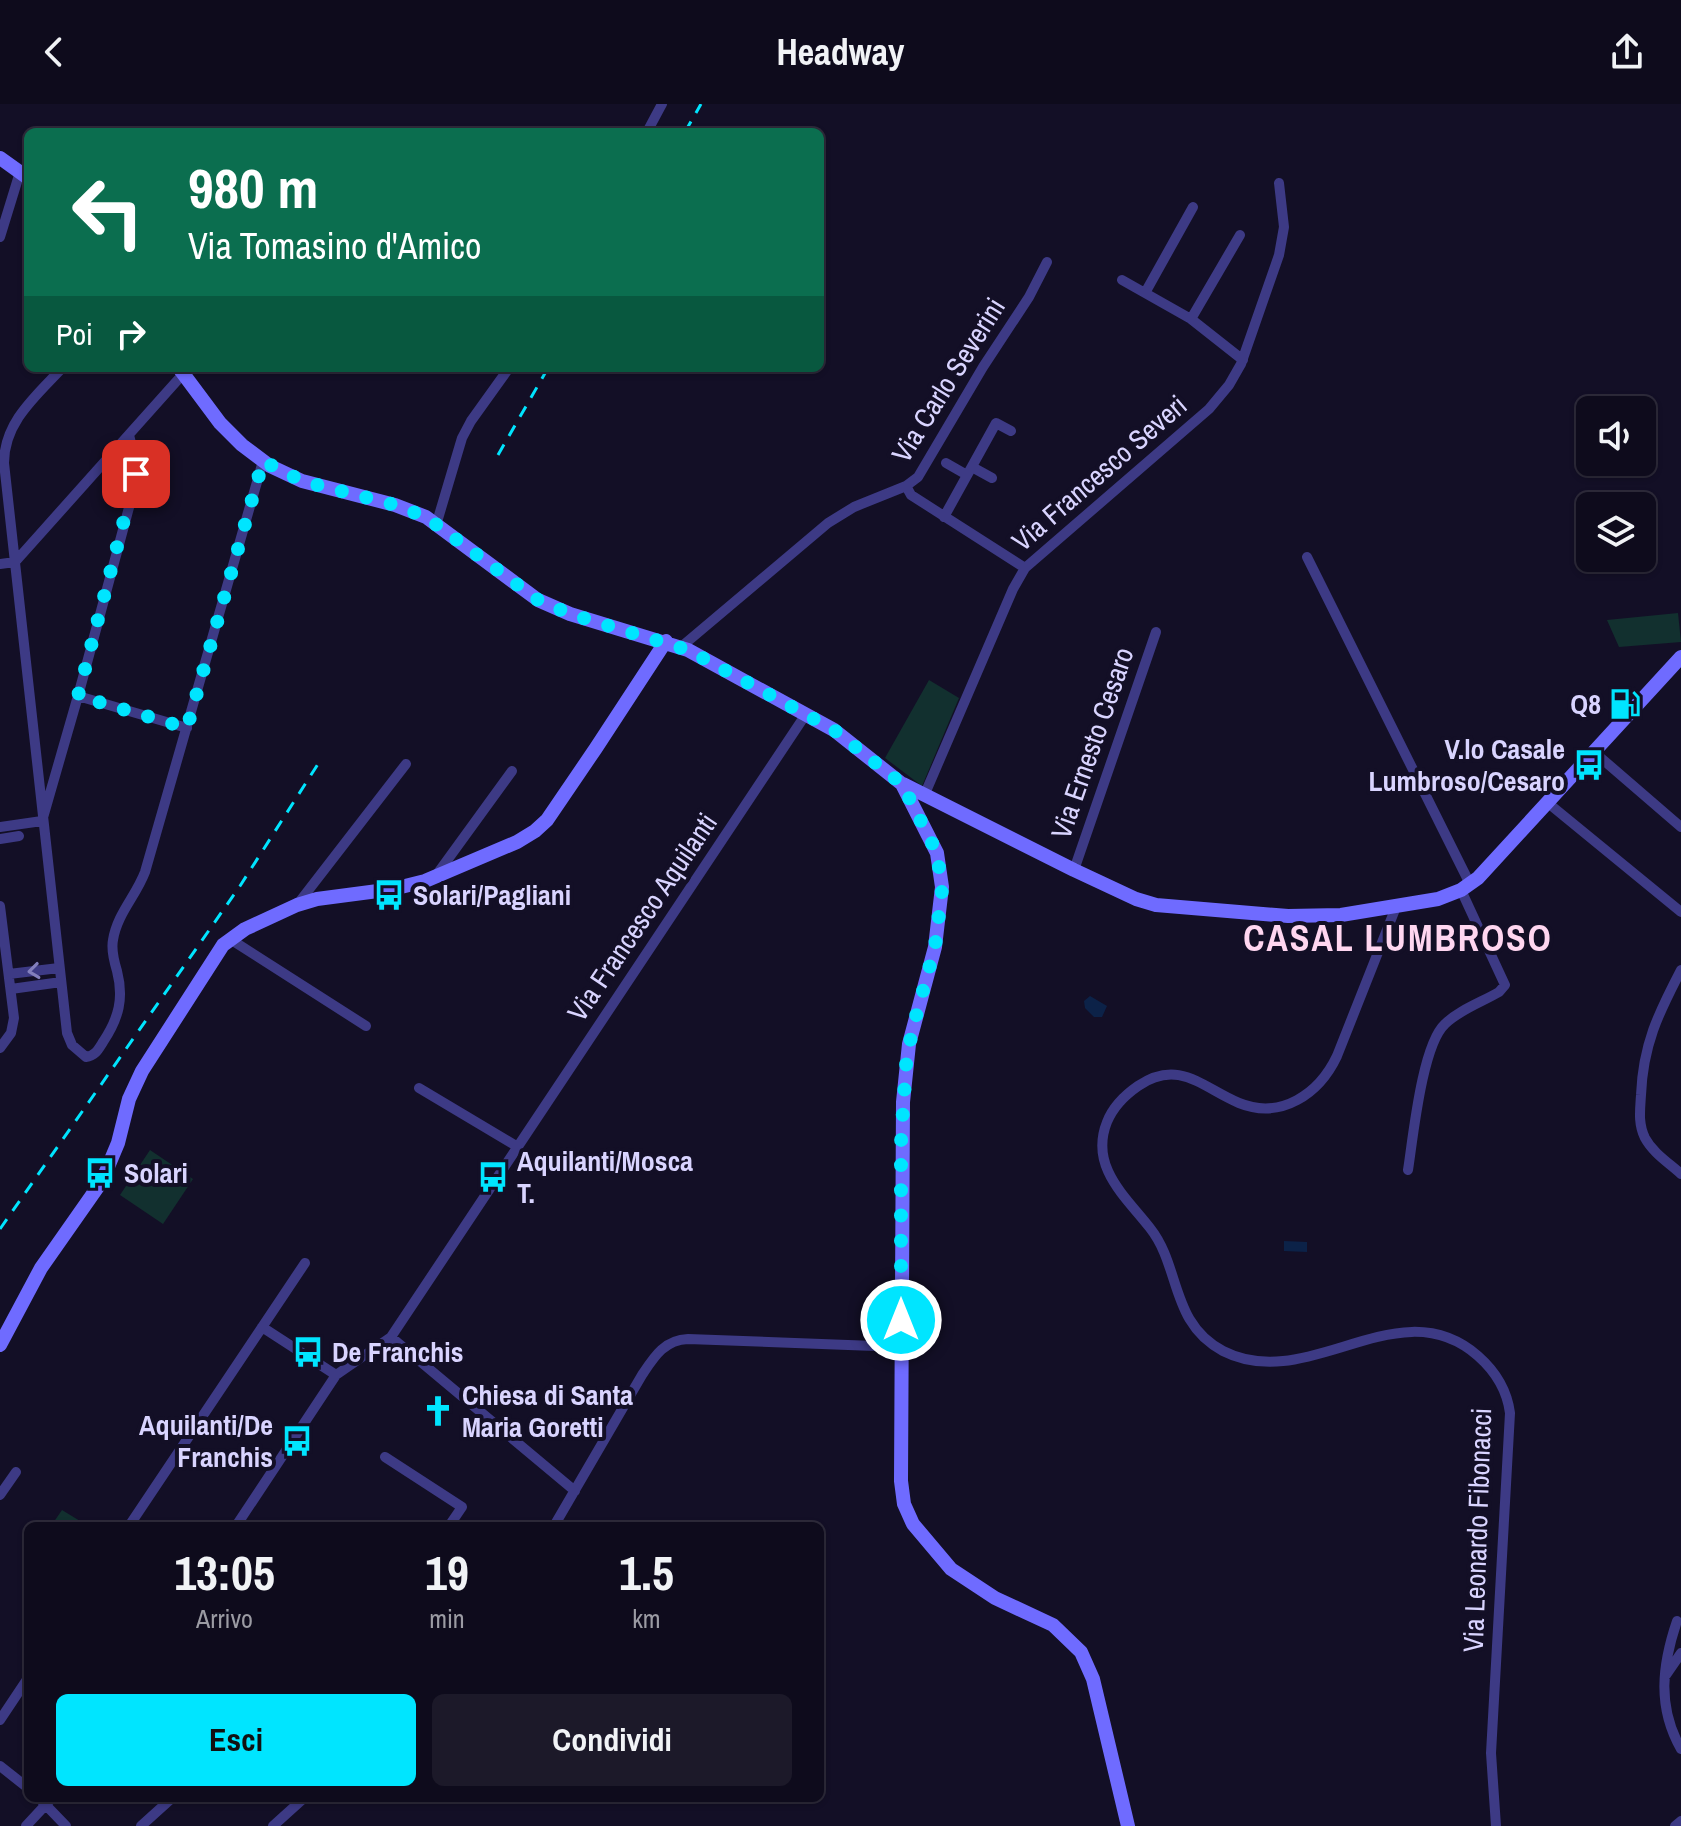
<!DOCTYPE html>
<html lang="it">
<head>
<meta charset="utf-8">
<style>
  :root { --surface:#0e0b1c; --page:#1c1929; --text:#f1f3f6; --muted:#9b9ba3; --line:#2e2b3b; --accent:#00e5ff }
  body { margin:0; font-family:"Archivo Narrow",sans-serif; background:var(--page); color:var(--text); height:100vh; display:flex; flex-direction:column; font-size:30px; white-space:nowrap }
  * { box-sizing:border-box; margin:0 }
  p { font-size:26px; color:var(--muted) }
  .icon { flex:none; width:44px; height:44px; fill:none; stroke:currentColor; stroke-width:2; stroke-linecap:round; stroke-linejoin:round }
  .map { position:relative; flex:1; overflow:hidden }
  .side { position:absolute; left:24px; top:1418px; width:800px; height:280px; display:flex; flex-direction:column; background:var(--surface); border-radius:12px; box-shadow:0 2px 6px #0004,0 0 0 2px var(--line) }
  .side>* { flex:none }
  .banner { position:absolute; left:24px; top:24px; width:800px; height:244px; border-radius:12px; box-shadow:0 2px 6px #0004,0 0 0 2px var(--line); background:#0b6e4f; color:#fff; overflow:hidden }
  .fabs { position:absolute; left:1576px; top:292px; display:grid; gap:16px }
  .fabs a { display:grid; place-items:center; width:80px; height:80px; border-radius:12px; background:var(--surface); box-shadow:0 2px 6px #0004,0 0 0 2px var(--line); font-size:40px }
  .pin { position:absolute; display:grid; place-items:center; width:68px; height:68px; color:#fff; margin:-34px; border-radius:16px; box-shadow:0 4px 12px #0006 }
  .me { position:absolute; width:88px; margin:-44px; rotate:0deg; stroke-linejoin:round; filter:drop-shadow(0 0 6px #0008) }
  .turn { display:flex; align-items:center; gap:28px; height:168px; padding:0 32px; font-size:36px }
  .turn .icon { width:104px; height:104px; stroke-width:2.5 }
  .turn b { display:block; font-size:56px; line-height:68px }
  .then { display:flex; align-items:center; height:76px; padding:0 32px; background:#0003; gap:16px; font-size:30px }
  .eta { display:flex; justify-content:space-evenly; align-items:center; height:136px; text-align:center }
  .eta b { font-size:48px; font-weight:700; line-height:56px }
  .action { display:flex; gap:16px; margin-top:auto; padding:16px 32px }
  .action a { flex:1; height:92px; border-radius:12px; background:var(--accent); color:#111; font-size:32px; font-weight:700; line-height:92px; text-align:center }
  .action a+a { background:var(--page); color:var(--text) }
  header { display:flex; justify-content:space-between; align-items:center; height:104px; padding:0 32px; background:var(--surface); font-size:36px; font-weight:700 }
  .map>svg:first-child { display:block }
  .green { fill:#12302f }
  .water { fill:#0c2248 }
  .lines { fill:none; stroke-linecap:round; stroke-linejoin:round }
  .street { stroke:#3d3a85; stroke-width:10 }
  .secondary { stroke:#6f6bff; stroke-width:14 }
  .rail { stroke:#00e5ff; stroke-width:3; stroke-dasharray:12 10; stroke-linecap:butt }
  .oneway { stroke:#837fbc }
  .route { stroke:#00e5ff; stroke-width:14; stroke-dasharray:0 25.2 }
  .labels { text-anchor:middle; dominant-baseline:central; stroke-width:8; stroke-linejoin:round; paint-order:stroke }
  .street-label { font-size:28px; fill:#d9d4ff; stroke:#130f26 }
  .poi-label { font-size:28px; font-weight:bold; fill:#d9d4ff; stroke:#130f26; text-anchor:start }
  .district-label { font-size:36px; font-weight:bold; letter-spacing:2px; fill:#ffd6f0; stroke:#130f26 }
</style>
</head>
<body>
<header><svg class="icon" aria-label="back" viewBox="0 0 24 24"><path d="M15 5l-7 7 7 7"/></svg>Headway<svg class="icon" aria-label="share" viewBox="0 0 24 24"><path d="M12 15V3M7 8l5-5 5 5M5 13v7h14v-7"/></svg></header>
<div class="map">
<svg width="1681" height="1722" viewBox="0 0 1681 1722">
  <rect width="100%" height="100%" fill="#130f26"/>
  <!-- green -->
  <path class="green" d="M1678,509L1681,538L1619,543L1607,516Z
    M929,576L959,594L922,682L885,654Z
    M150,1046L193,1075L163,1120L120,1091Z
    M62,1406L80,1417L77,1422H51Z"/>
  <!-- water -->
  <path class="water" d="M1090,892L1107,902L1102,913H1094L1085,904L1084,897Z
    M1284,1137L1307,1138V1148L1284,1147Z"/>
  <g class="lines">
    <!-- street -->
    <path class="street" d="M647,28L662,0
      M0,133L20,68
      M1122,176L1191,215L1243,256
      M1145,189L1193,103
      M1191,215L1240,131
      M62,264C36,292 4,318 4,359L67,929L72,941L86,953C95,952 98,946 103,938C119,914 124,894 117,867C114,857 111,846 113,836C117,810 136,792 145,768L263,357
      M946,359L967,371
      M972,363L992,374
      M906,382L911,391L1025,464
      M944,413L996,319L1011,327
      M437,418L462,334L471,317L509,264
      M1307,453L1470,780
      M15,458L183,270
      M0,460L15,458
      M681,543L828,419L854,403L906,382L918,373L983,263L1029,193L1047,158
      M78,592L187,624
      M1594,648L1681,723
      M924,692L1013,485L1025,464L1209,305L1229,281L1241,260L1279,151L1284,123L1279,79
      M1548,699L1681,808
      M0,723L42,717L78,592L134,385L136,359L129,331
      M0,735L19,732
      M1074,766L1156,528
      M435,773L512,667
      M297,801L406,660
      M0,802L14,914L11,929L0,944
      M1396,803L1337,952C1319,990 1281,1016 1239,999C1203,984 1179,954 1138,982C1125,991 1113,1003 1107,1018C1089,1063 1126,1093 1150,1124C1181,1163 1170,1219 1223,1247C1309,1291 1398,1182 1478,1252C1495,1267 1507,1286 1510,1309L1491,1649L1496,1722
      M230,835L366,922
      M1681,866C1658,910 1643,941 1641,991C1640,1006 1638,1020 1645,1034C1653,1049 1669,1059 1681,1070
      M9,870L59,864
      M11,885L61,878
      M419,984L518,1043
      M1408,1066C1413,1034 1422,941 1445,920C1459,906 1482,898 1499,888L1505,881L1461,786
      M262,1223L336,1271
      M391,1233L575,1387
      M385,1353L462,1403L449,1422
      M0,1391L16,1368
      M129,1422L305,1159
      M236,1422L336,1271L391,1233L806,610
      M554,1422L642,1271C654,1253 664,1236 688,1235L901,1243
      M1677,1517C1662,1561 1657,1603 1681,1645
      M1666,1571L1681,1549
      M0,1616L28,1574
      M0,1662L28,1684
      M39,1694L66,1722
      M26,1722L52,1694
      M141,1722L172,1694
      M273,1722L304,1694
      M1675,1722L1681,1717"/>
    <!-- secondary -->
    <path class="secondary" d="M0,54L28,74
      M179,264L220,319L242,341L270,362L302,377L395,401L426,413L538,496L570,510L688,546L834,626L902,680L937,749L942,783L935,843L909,940L903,998L901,1377L904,1400L913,1420L951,1465L995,1494L1053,1521L1081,1548L1093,1575L1128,1722
      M903,680L1074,766L1136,795L1156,801L1288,812L1341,811L1438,795L1461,786L1478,774L1681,553
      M0,1241L41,1164L102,1077L118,1039L129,995L142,967L223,841L245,825L297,801L317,795L393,785L425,777L517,738L535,727L547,716L596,644L666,537"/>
    <!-- rail -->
    <path class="rail" d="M685,28L701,0
      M498,351L548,264
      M0,1125L240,782L318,660"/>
  </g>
  <!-- one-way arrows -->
  <defs><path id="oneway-chevron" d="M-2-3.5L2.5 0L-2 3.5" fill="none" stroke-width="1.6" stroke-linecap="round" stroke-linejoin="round" transform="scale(2)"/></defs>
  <use class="oneway" href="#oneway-chevron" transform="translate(34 867) rotate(173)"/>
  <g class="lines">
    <!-- route -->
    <path class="route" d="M136,370L78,592L187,624L263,357L302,377L395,401L426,413L538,496L570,510L688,546L834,626L902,680L937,749L942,786L935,843L912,927L906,961L901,1038V1216"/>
  </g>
  <!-- icons -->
  <defs>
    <symbol id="fuel-bare" viewBox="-9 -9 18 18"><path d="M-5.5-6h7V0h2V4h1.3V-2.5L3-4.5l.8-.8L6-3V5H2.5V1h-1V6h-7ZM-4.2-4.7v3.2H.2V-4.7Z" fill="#00e5ff" stroke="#130f26" stroke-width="2.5" paint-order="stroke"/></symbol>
    <symbol id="bus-bare" viewBox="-9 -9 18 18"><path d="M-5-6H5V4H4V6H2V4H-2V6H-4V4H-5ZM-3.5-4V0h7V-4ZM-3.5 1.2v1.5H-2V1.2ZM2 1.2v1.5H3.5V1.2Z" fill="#00e5ff" stroke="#130f26" stroke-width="2.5" paint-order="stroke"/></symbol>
    <symbol id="church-bare" viewBox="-9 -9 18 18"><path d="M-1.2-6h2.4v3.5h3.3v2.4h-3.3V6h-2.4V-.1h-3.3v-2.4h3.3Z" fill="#00e5ff" stroke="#130f26" stroke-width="2.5" paint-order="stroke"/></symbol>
  </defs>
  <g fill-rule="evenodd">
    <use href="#fuel-bare" x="1603" y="578" width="44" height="44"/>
    <use href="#bus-bare" x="1567" y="639" width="44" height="44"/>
    <use href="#bus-bare" x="367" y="769" width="44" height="44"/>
    <use href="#bus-bare" x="78" y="1047" width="44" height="44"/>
    <use href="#bus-bare" x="471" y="1051" width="44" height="44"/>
    <use href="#bus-bare" x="286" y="1226" width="44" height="44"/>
    <use href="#church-bare" x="416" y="1285" width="44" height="44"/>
    <use href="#bus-bare" x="275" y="1315" width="44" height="44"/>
  </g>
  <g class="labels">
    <!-- street labels -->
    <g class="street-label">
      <text transform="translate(948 276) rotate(-58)">Via Carlo Severini</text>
      <text transform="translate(1099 369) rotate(-41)">Via Francesco Severi</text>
      <text transform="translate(1092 639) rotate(-71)">Via Ernesto Cesaro</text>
      <text transform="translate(642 813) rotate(-56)">Via Francesco Aquilanti</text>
      <text transform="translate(1477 1426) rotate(-88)">Via Leonardo Fibonacci</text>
    </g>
    <!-- poi labels -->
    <g class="poi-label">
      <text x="1601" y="600" text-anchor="end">Q8</text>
      <text x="1565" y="645" text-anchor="end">V.lo Casale<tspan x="1565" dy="32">Lumbroso/Cesaro</tspan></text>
      <text x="413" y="791">Solari/Pagliani</text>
      <text x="517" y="1057">Aquilanti/Mosca<tspan x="517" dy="32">T.</tspan></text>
      <text x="124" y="1069">Solari</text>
      <text x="332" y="1248">De Franchis</text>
      <text x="462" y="1291">Chiesa di Santa<tspan x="462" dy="32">Maria Goretti</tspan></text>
      <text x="273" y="1321" text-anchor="end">Aquilanti/De<tspan x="273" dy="32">Franchis</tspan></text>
    </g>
    <!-- district labels -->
    <g class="district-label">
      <text x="1398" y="834">CASAL LUMBROSO</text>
    </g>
  </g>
</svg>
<div class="fabs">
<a><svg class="icon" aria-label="sound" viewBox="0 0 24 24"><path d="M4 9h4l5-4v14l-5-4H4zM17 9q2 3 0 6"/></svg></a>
<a><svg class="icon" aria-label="layers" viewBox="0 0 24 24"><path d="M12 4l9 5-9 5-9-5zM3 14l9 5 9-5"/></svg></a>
</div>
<div class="pin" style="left:136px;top:370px;background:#d93025"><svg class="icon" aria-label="arrive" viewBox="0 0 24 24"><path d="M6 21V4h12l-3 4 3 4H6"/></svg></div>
<svg class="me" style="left:901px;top:1216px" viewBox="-20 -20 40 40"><circle r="17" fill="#00e5ff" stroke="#fff" stroke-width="3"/><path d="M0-11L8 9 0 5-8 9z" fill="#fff"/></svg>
<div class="banner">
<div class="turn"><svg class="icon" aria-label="left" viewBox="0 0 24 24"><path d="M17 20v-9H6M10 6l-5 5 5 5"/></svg><div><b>980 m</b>Via Tomasino d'Amico</div></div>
<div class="then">Poi<svg class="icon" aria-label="right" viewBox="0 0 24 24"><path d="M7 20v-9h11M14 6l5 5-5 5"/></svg></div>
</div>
<section class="side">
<div class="eta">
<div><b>13:05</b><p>Arrivo</p></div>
<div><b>19</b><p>min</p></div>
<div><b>1.5</b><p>km</p></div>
</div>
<div class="action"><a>Esci</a><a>Condividi</a></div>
</section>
</div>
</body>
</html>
